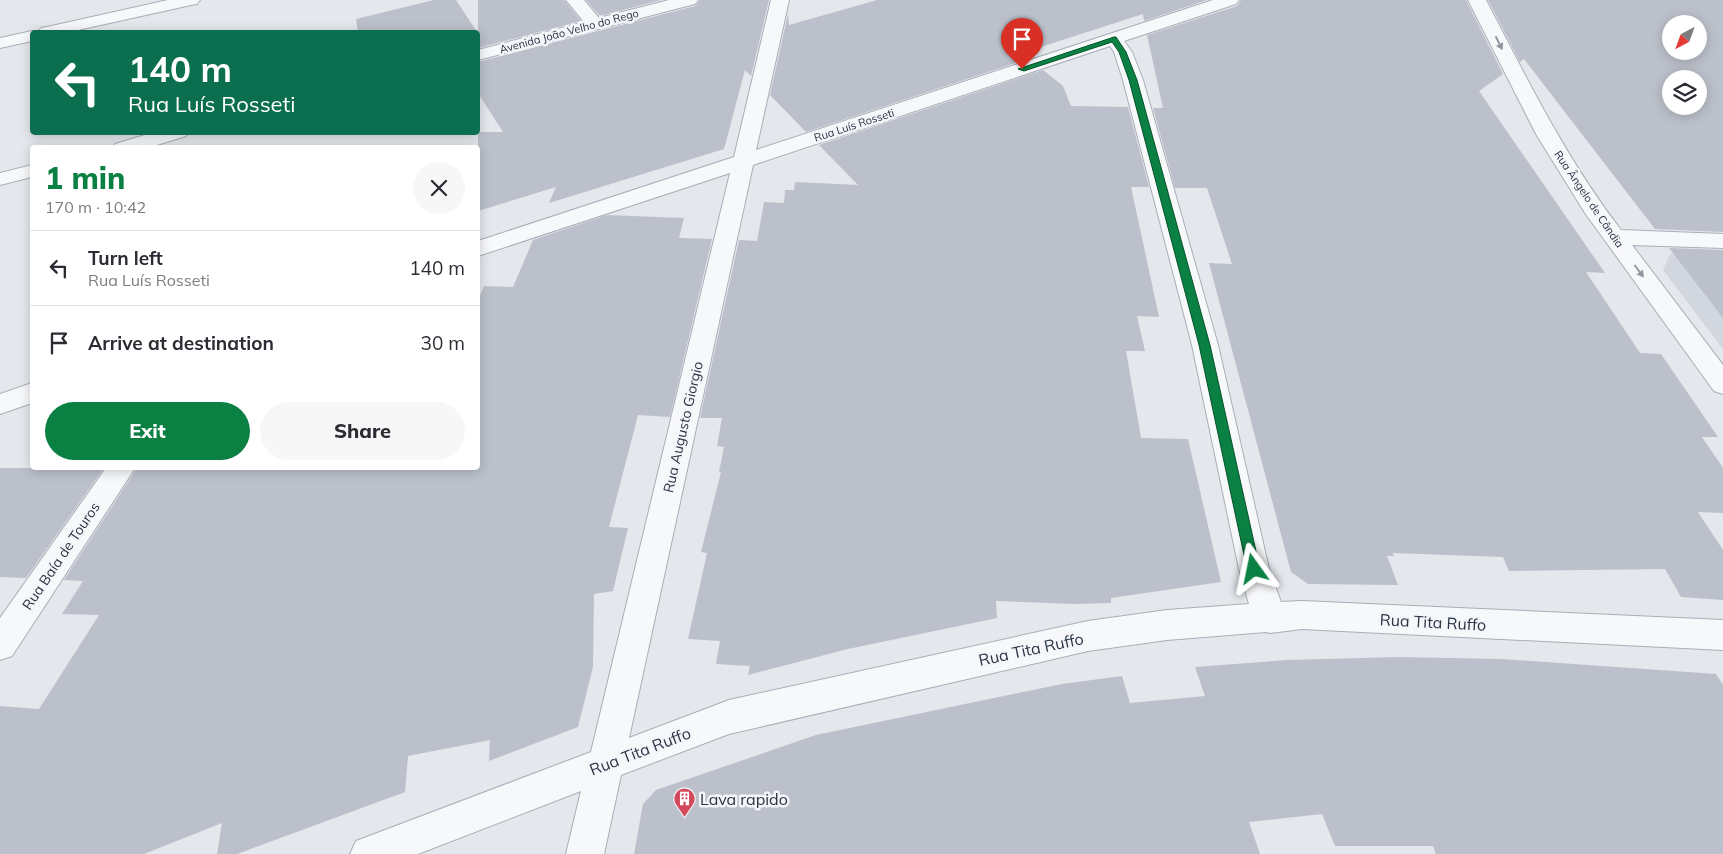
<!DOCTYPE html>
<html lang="en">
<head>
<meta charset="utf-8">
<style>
  :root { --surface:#fff; --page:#f7f7f7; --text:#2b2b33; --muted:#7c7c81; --line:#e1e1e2; --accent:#0b8043 }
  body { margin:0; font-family:Mulish,sans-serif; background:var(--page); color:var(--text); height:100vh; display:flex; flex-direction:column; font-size:19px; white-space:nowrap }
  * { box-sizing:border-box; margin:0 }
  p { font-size:16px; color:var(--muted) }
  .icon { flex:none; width:28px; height:28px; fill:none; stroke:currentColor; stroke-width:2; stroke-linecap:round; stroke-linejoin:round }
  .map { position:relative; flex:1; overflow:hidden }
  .panel { position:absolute; left:30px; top:145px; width:450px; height:325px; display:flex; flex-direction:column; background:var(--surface); border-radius:5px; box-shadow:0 2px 12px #0003 }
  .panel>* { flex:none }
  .guide { position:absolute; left:30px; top:30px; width:450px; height:105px; border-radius:5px; box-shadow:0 2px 12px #0003; background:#0b6e4f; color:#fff; overflow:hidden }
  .needle { width:32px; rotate:221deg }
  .fabs { position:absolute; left:1662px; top:15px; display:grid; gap:10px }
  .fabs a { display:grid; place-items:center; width:45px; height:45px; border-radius:50%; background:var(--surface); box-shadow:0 2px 12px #0003; font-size:25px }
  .pin { position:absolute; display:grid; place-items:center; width:42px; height:42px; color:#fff; margin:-51px -21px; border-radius:50% 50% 50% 0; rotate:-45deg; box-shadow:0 0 5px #0007 }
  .pin .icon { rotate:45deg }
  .me { position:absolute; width:55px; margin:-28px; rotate:348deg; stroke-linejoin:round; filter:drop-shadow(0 0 4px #0008) }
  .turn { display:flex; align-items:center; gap:18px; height:105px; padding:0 15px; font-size:22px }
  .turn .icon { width:65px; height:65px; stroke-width:2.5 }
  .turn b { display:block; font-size:35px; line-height:42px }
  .round { display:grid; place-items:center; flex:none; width:52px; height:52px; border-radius:26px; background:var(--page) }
  .overview { display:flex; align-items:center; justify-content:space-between; height:85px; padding:0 15px }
  h1 { font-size:30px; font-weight:800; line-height:38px; color:var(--accent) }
  .cta { display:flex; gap:10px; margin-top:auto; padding:10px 15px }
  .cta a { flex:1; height:58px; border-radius:30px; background:var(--accent); color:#fff; font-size:20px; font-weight:800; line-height:58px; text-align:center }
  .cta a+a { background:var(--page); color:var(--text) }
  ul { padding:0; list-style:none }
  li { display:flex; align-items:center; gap:15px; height:75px; padding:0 15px; border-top:1px solid var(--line) }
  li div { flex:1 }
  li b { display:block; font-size:19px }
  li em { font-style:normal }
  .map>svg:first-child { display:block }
  .built { fill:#d2d6de }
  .building { fill:#bbc0ca; fill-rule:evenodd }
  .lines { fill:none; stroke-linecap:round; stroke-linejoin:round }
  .minor-casing { stroke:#a9aeb7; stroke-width:2 }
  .minor { fill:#f7f8fa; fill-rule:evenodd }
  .oneway { fill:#9196a0 }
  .route { fill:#0b8043; stroke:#07532c }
  .labels { text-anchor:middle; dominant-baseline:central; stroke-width:5; stroke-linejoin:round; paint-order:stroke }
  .far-street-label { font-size:11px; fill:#2b3445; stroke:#f4f6f9 }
  .street-label { font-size:14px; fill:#2b3445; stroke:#f4f6f9 }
  .near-street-label { font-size:16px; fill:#2b3445; stroke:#f4f6f9 }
  .near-poi-label { font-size:16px; fill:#2b3445; stroke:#f4f6f9; text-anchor:start }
</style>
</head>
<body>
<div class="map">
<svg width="1723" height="854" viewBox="0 0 1723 854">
  <rect width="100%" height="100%" fill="#e4e7ec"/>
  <!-- built -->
  <path class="built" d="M1670,254L1723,256V349L1663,270Z"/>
  <!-- building -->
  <path class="building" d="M434,0H456L477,32H358L356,19Z
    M478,0H564L581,21L478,48Z
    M586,0H661L600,16Z
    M700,0H769L751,76L745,70L724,149L549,203L556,187L478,211V132H503L478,93V62L695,6Z
    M877,0H1207L1144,21L1143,14L1022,53L1028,59L806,132L770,95L788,14L789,25Z
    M1241,0H1466L1503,74L1479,91L1605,273L1586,272L1640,353L1661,354L1718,437H1702L1723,468V513L1698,512L1723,550V600L1681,597L1665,569L1509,571L1503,557L1393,553L1394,556H1387L1398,585L1308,584L1291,572L1209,263L1232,264L1207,188H1175L1153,108H1163L1147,35L1237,6Z
    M1488,0H1723V232L1655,229L1524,59L1520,62ZM1671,24H1699V51H1671ZM1671,79H1699V106H1671Z
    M1043,70L1063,86L1071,106L1128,107L1149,187H1131L1159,317L1137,316L1145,351H1126L1141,438L1188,439L1221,582L1111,598V603L1075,604L996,601L997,618L848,649L748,675L750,666L716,664L720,641L688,639L707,553L701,552L721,472H719L724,447L717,446L722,418H700L739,240L757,241L764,202L784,203L785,190H794L795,182L858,185L819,145Z
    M607,215L684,218L679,238L712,239L670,417L638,415L609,527L628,528L613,591L594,594L593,667L578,727L489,761L490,740L408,756L405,792L237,854H217L222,823L144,854H0V706L39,709L99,615L62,614L83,581L64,580L137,468H478V301L484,286L513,287L533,240Z
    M1669,248L1723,250V318Z
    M0,468H104L26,578L0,577Z
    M1398,657L1501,659L1716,674L1723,685V854H1436L1433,846H1335L1322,814L1249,822L1260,854H634L643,804L656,790L816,735L1062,684L1122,676L1130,703L1205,696L1195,667L1287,660Z"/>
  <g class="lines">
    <defs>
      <path id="minor" d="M168,0H200L197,4L191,5L69,32H32V41L0,48V38L32,31L38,32L41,28L47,27Z
        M566,0H584L599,18L669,0H698L695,4L478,60V50L584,22Z
        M771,0H789L756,150L1213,0H1239L1236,4L1124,41L1132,52L1143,80L1218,345L1269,569L1281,602L1302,601L1723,620V650L1302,629L1270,633L1266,632L1167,640L1088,651L729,734L621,775L604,854H566L581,791L418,854H350L356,841L591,752L730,173L478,256V241L734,157ZM1110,46L1114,52L1123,80L1192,345L1239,569L1249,604L1167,610L1088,621L729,700L629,738L753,165Z
        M1468,0H1486C1527,79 1566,159 1621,230L1723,234V248L1632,245L1723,365V394L1714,391L1585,213L1536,134Z
        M155,132H189L186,136L147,148H112L115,144Z
        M32,165V177L0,185V173Z
        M32,383V403L0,414V394Z
        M106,468H135L12,656L0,660V618Z"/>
    </defs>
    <!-- minor casing -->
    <use href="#minor" class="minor-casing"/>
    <!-- minor -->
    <use href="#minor" class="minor"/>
  </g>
  <!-- one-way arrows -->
  <defs><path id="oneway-solid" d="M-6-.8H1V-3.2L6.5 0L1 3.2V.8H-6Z" transform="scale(1.25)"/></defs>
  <g class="oneway">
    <use href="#oneway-solid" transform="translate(1499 43) rotate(63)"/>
    <use href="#oneway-solid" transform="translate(1639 271) rotate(53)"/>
  </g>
  <!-- route -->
  <path class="route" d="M1114,37H1116L1126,52L1137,80L1210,345L1260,569L1258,573L1254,574L1249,573L1247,569L1199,345L1129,80L1119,52L1112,42L1024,71L1018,69Z"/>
  <!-- icons -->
  <defs>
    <symbol id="building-pin" viewBox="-11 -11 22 30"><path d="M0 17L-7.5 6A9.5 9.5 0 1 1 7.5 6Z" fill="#d1495b" stroke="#f4f6f9"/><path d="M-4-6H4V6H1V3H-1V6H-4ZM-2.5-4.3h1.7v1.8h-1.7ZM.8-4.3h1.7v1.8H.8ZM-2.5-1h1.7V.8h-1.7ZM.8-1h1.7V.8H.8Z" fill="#fff"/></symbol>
  </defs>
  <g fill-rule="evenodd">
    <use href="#building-pin" x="672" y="786" width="25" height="34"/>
  </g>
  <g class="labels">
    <!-- far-street labels -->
    <g class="far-street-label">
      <text transform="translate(569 31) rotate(-15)">Avenida João Velho do Rego</text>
      <text transform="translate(854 125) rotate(-18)">Rua Luís Rosseti</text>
      <text transform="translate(1589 199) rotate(56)">Rua Ângelo de Cândia</text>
    </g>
    <!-- street labels -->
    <g class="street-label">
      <text transform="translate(683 427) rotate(-77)">Rua Augusto Giorgio</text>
      <text transform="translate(61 556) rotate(-56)">Rua Baía de Touros</text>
    </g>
    <!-- near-street labels -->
    <g class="near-street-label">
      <text transform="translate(1433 622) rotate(3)">Rua Tita Ruffo</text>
      <text transform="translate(1031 649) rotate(-12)">Rua Tita Ruffo</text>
      <text transform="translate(640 751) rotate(-21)">Rua Tita Ruffo</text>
    </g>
    <!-- near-poi labels -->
    <g class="near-poi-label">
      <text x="700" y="799">Lava rapido</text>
    </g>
  </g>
</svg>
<div class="fabs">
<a><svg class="needle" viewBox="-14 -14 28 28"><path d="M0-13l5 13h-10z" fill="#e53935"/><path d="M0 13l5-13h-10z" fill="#7c7c81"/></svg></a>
<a><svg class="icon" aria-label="layers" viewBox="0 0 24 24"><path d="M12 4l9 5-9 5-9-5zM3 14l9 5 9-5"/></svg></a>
</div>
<div class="pin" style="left:1022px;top:69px;background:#d93025"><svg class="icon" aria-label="arrive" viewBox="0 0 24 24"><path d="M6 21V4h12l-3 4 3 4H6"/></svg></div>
<svg class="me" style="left:1254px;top:569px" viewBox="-20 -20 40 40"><path d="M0-17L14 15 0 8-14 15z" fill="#0b8043" stroke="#fff" stroke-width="4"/></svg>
<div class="guide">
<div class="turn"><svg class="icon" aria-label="left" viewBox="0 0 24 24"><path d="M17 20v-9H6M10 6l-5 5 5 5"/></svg><div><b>140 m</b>Rua Luís Rosseti</div></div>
</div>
<section class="panel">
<div class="overview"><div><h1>1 min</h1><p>170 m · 10:42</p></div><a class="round"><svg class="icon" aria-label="close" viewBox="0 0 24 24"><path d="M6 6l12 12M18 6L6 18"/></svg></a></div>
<ul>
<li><svg class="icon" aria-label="left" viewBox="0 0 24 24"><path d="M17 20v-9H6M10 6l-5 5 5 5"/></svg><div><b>Turn left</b><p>Rua Luís Rosseti</p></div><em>140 m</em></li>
<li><svg class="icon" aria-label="arrive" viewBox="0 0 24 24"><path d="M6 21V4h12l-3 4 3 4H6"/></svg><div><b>Arrive at destination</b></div><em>30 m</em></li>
</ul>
<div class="cta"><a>Exit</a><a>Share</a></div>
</section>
</div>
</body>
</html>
